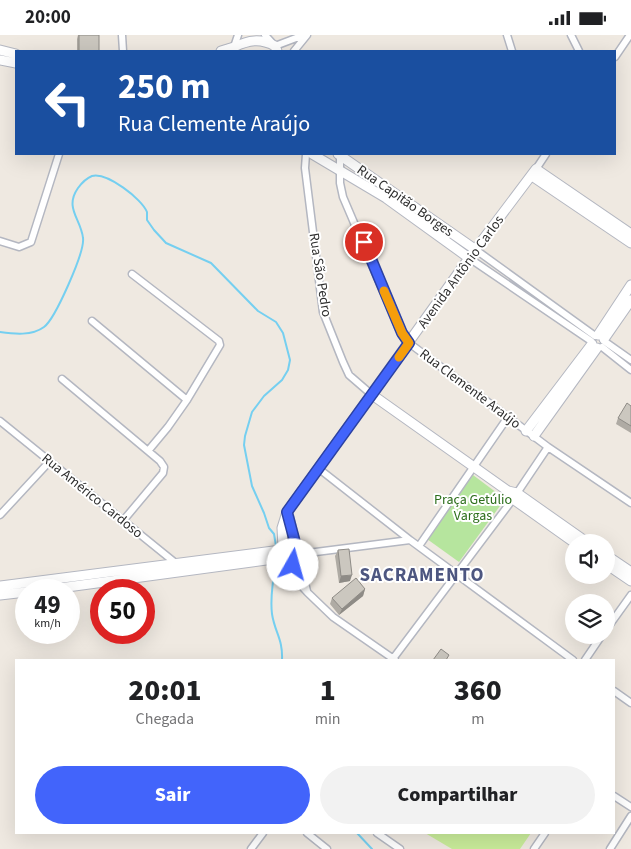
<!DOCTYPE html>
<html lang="pt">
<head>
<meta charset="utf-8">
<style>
  :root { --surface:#fff; --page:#f2f2f2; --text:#202124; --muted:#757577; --accent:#4264fb }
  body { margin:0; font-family:"Source Sans 3",sans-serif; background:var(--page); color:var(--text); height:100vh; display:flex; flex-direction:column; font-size:19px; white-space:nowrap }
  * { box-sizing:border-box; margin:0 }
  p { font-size:16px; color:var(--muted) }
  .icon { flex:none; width:28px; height:28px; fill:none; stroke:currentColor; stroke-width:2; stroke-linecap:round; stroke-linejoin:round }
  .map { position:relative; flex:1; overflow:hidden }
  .side { position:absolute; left:15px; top:624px; width:600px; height:175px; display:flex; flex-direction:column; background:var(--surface); border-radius:0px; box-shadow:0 5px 20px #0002 }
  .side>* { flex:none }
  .top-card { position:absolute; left:15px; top:15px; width:601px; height:105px; border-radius:0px; box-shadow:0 5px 20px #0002; background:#1a4fa0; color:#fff; overflow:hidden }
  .controls { position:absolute; left:565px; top:499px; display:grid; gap:10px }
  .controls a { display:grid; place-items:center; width:50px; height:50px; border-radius:50%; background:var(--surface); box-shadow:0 5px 20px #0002; font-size:25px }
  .speed { position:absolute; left:15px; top:544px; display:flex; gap:10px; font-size:25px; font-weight:700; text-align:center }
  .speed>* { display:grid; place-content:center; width:65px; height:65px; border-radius:50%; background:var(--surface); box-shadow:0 5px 20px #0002; line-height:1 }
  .speed small { font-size:12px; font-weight:400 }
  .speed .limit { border:8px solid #d22; background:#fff; color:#111 }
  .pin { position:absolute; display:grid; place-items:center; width:42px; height:42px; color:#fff; margin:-21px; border:2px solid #fff; border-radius:50%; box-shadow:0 1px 5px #0007 }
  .me { position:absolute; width:55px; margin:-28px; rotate:7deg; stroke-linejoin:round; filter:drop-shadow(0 0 4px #0008) }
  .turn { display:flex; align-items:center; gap:18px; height:105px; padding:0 20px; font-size:22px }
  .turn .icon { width:65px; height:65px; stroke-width:2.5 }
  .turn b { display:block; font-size:35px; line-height:42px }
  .eta { display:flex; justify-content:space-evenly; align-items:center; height:85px; text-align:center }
  .eta b { font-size:30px; font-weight:800; line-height:35px }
  .action { display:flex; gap:10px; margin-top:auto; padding:10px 20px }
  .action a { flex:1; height:58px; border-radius:30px; background:var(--accent); color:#fff; font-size:20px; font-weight:800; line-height:58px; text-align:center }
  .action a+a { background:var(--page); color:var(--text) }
  .status { display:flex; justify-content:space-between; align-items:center; height:35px; padding:0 25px; background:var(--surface); direction:ltr }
  .status svg { height:14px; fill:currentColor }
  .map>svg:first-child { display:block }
  .green { fill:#b6e59e }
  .pitch { fill:#c9ec9a }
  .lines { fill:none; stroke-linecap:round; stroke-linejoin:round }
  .stream { stroke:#75cff0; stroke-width:2 }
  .street-casing { stroke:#b4b7c1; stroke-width:9 }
  .secondary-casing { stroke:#b4b7c1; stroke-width:11 }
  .street { stroke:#fff; stroke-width:6 }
  .secondary { stroke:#fff; stroke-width:9 }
  .wall { fill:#afaba4 }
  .shaded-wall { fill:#8e8b86 }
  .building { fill:#cbc7bf; stroke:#8e8b86 }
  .route-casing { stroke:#2b41a3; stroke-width:12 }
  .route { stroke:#4264fb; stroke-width:9 }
  .slow { stroke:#f59e0b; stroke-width:9 }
  .labels { text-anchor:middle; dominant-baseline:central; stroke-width:4; stroke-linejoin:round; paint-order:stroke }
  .street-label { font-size:14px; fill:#2e2e2e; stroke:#fff }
  .park-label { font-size:14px; fill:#2c6e1b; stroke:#fff }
  .district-label { font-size:19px; font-weight:bold; letter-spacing:1px; fill:#4d5680; stroke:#fff }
</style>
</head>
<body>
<div class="status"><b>20:00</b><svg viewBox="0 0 49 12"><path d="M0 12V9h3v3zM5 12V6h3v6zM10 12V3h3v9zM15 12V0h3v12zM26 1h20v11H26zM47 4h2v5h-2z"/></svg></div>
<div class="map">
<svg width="631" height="814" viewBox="0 0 631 814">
  <rect width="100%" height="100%" fill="#efe9e1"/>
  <!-- green -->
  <path class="green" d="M473,440L505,464L459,527L427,504Z"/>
  <!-- pitch -->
  <path class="pitch" d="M425,798H531L520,814H452Z"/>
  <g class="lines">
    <!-- stream -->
    <path class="stream" d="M0,297C14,299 32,301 44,292C55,284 85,217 83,203C81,184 64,173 78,153C81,149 87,143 92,141C107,137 142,164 147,177C147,179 147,183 147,185L154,195L166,208L211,228L258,276L276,287L283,298L290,325L288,335L282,345L264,361L252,377L245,401L244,410L252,451L264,478L269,493L274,499L276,511
      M276,528C273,544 270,563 272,579C275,598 283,604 282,625
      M357,798L372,814"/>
    <defs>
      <path id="street" d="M122,0L123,16
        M265,0L275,11L304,0
        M507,0L512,16
        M571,0L579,16
        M234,12L238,0
        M294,16L307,0
        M615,22L630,0
        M306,119L305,133L323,277L343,327L349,340L371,359
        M340,122V148L343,162L401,298L409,308L548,412L631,468
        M536,134L546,119
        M0,206L19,212L31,207L59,119
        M476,215L595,301
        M469,223L591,306
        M132,239L219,306L220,310L187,365L168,392L148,416
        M92,286L187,365
        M604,306L631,325
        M602,312L631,335
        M62,344L160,426L164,432L163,438L122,487
        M0,386L178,530
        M318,433L410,505L573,625
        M0,480L50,426
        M419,511L508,382
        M300,519L410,505
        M299,524L307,556
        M287,529V535L307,557L333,582L395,625
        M606,595L631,560
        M392,625L513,464L548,412
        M585,625L602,600
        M614,656L631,668
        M614,761L631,772
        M307,798L327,814
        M377,798L400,814
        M251,814L263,798
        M534,814L545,798
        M610,814L631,781"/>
      <path id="secondary" d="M0,15L16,19
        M221,16L234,12
        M234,16V12C249,5 260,3 275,11L277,16
        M0,25L16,28
        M312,119L386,163L469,223
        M338,119L476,215
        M532,141L631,208
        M598,300L631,250
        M604,304L631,265
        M371,359L508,456L513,464L575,508
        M526,396L592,309
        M534,401L597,313
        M508,456L517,458L588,508
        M288,478L296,511
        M280 520a10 10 0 1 1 20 0a10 10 0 1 1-20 0Z
        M283,512L282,493L287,477L469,223L536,134L631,199
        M606,520L631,537
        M606,529L631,546
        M0,551L281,515
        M45,555L266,525H282
        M0,560L26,557"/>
    </defs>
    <!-- street casing -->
    <use href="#street" class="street-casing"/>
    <!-- secondary casing -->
    <use href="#secondary" class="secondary-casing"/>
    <!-- street -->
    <use href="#street" class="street"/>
    <!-- secondary -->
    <use href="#secondary" class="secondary"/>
  </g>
  <!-- wall -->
  <path class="wall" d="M78,0H99V16H77V4Z
    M631,371V398L616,389L618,383Z
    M338,515L350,546L339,548L335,521Z
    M365,554L363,561L339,580L330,569L332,563Z"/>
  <!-- shaded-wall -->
  <path class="shaded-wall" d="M352,540L350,546L339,548L341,541Z
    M365,554L363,561L339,580L342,574Z"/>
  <!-- building -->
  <path class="building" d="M79,0H99V16H79Z
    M627,368L631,371V391L618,383Z
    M349,514L352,540L341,541L338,515Z
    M356,543L365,554L342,574L332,563Z
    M441,614L449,620L446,625H433Z"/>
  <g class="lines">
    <defs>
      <path id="route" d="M293,530L298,526L300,519L296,511L287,477L409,308L402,298L364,207"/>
    </defs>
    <!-- route casing -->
    <use href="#route" class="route-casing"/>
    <!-- route -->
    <use href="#route" class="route"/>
    <!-- slow -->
    <path class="slow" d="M384,256L402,298L409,308L399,322"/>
  </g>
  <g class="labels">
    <!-- street labels -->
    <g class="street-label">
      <text transform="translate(405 166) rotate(35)">Rua Capitão Borges</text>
      <text transform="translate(461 237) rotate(-54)">Avenida Antônio Carlos</text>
      <text transform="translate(320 240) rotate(81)">Rua São Pedro</text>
      <text transform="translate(470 354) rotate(37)">Rua Clemente Araújo</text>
      <text transform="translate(92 461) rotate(39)">Rua Américo Cardoso</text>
    </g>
    <!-- park labels -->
    <g class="park-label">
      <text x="473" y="465">Praça Getúlio<tspan x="473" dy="16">Vargas</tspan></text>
    </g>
    <!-- district labels -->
    <g class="district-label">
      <text x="422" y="540">SACRAMENTO</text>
    </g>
  </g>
</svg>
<div class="controls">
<a><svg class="icon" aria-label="sound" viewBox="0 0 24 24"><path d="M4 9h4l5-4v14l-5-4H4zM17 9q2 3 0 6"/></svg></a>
<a><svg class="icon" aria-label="layers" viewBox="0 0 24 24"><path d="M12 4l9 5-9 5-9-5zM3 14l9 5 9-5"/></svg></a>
</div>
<div class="speed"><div>49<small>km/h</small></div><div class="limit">50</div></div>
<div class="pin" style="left:364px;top:207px;background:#d93025"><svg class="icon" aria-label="arrive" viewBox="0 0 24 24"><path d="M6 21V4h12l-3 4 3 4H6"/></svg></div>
<svg class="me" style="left:293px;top:530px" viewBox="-20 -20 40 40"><circle r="19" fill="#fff"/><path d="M0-13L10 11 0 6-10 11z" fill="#4264fb"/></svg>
<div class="top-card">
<div class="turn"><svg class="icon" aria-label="left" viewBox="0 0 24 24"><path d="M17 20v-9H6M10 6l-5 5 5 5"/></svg><div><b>250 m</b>Rua Clemente Araújo</div></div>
</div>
<section class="side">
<div class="eta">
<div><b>20:01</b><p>Chegada</p></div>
<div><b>1</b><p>min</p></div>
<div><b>360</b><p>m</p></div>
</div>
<div class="action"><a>Sair</a><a>Compartilhar</a></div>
</section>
</div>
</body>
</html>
